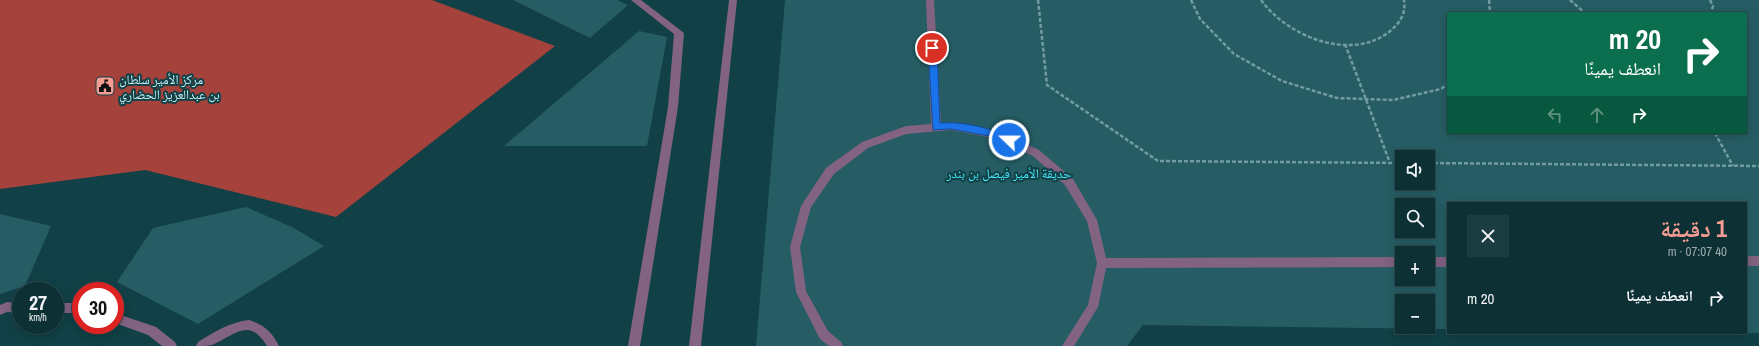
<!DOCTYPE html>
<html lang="ar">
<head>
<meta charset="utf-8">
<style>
  :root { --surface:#0d3034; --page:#1b3c40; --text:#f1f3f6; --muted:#9aa9ac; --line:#2d4b4f; --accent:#f59c93 }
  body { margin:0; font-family:"Archivo Narrow","Noto Naskh Arabic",sans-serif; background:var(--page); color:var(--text); direction:rtl; height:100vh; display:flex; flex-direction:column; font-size:15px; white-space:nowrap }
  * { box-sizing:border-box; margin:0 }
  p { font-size:13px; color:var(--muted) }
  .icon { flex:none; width:22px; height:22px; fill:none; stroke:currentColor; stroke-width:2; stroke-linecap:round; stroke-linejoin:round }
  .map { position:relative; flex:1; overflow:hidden; direction:ltr }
  .sheet { position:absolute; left:1447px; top:202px; width:300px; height:132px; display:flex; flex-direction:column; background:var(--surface); border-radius:0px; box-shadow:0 2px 10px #0003,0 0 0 1px var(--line); direction:rtl }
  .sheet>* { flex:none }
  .hud { position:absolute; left:1447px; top:12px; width:300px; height:122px; border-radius:0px; box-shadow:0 2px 10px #0003,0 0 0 1px var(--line); direction:rtl; background:#0b6e4f; color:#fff; overflow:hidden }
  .fabs { position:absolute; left:1395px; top:150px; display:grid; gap:8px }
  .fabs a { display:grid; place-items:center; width:40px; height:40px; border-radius:0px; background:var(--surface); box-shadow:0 2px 10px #0003,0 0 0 1px var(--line); font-size:20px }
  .speed { position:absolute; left:12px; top:282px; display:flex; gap:8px; font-size:20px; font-weight:700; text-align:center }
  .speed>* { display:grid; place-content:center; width:52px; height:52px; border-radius:50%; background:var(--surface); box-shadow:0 2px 10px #0003,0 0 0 1px var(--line); line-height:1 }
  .speed small { font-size:10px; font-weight:400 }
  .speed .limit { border:6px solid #d22; background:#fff; color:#111 }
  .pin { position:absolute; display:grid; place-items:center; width:34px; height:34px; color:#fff; margin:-17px; border:2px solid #fff; border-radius:50%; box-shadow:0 1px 4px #0007 }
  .me { position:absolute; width:44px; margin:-22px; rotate:292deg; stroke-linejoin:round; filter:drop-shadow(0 0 3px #0008) }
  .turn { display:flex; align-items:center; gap:14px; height:84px; padding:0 20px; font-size:18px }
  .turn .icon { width:52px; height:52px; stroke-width:2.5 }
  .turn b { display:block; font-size:28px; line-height:34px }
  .lanes { display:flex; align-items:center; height:38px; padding:0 20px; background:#0003; justify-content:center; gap:20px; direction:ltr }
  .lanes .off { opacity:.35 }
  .round { display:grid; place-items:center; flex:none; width:42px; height:42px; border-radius:0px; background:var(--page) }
  .headline { display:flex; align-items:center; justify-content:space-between; height:68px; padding:0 20px }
  h1 { font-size:24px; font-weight:700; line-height:30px; color:var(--accent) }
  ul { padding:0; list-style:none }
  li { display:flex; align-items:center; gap:12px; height:56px; padding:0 20px }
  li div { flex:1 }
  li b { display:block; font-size:15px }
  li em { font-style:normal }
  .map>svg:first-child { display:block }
  .green { fill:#265d64; fill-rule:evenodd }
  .building { fill:#a6423c }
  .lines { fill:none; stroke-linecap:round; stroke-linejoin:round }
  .path { stroke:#719ca2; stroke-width:2.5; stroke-dasharray:4 2; stroke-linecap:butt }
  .minor { fill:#826382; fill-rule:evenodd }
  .route { fill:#1a73e8; stroke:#114b97 }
  .labels { text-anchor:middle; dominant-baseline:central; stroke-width:4; stroke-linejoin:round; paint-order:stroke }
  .poi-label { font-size:13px; fill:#c7eff4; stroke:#114046; text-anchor:start }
  .park-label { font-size:13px; fill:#49eafc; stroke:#114046 }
</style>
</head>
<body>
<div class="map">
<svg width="1759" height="346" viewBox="0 0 1759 346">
  <rect width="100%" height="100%" fill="#114046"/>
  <!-- green -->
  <path class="green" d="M513,0H617L628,5L590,38Z
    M785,0H1759V333H1746V203H1448V329L1143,325L1127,346H756ZM1448,13H1746V133H1448ZM1402,157H1428V183H1402ZM1402,205H1428V231H1402ZM1402,253H1428V279H1402ZM1402,301H1428V327H1402Z
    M639,31L667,37L647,146H504Z
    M246,207L294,228L324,246L198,324L117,282L153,228Z
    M0,214L51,226L25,286L0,294Z"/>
  <!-- building -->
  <path class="building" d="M0,0H432L555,46L336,217L145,170L0,189Z"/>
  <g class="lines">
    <!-- path -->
    <path class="path" d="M1038,0L1047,85L1158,161L1402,163
      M1191,0L1200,19L1234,54L1282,81L1337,98L1393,100L1441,89L1448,84
      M1261,0C1287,36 1350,62 1389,32C1400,23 1406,14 1404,0
      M1489,0L1490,13
      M1570,0L1585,13
      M1710,0L1713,6L1711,13
      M1345,44L1390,163
      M1715,133L1733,166
      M1428,163L1759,166"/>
    <!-- minor -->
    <path class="minor" d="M631,0H641L684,33L678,107L640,346H628L668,107L674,34Z
      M729,0H737L701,346H689Z
      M926,0H934L941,123L951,122L995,130L1039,150L1073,179L1097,220L1106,258L1402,257V267L1106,268L1098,307L1074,346H1062L1088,305L1097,263L1087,221L1065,185L1033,156L993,138L951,130L906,134L868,148L834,174L811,207L800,247L806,291L828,331L841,342L843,346H829L820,339L796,292L790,247L801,206L826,168L862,142L906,126L931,124Z
      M1746,256H1759V266H1746Z
      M1428,257H1448V267H1428Z
      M7,302L21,303V313L7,312L0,315V305Z
      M55,303H81V313H55Z
      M115,313L156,327L175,342L177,346H162L148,335L115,323Z
      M249,320C264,325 272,332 279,346H267C249,316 234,336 212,345C208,346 201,346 196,346L198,342C214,332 230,322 249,320Z"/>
  </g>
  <!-- route -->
  <path class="route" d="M932,45L937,48L940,123C963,121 991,128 1012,138L1013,140L1012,143L1009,144L994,137L951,129L933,130L928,48Z"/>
  <!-- icons -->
  <defs>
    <symbol id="civic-square" viewBox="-11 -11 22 22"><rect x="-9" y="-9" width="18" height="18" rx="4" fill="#f59c93" stroke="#114046"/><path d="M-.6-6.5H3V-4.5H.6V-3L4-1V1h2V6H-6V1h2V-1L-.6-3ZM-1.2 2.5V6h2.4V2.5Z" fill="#111"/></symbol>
  </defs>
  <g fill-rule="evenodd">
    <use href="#civic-square" x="94" y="75" width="22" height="22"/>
  </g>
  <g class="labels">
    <!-- poi labels -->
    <g class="poi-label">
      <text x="119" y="79">مركز الأمير سلطان<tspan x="119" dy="15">بن عبدالعزيز الحضاري</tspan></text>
    </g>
    <!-- park labels -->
    <g class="park-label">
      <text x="1009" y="173">حديقة الأمير فيصل بن بندر</text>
    </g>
  </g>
</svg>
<div class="fabs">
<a><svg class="icon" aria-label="sound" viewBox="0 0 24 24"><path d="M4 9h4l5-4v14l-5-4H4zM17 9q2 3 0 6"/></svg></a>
<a><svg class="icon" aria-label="search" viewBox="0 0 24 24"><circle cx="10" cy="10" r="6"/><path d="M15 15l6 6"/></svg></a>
<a>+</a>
<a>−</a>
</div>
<div class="speed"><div>27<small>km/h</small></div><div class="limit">30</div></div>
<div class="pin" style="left:932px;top:48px;background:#d93025"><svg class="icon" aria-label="arrive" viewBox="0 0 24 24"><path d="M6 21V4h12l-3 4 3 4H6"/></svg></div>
<svg class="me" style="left:1009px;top:140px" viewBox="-20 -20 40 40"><circle r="17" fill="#1a73e8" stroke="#fff" stroke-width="3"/><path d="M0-11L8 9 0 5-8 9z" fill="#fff"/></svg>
<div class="hud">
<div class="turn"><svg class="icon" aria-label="right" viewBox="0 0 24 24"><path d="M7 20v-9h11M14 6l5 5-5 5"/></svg><div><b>20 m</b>انعطف يمينًا</div></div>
<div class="lanes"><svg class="icon off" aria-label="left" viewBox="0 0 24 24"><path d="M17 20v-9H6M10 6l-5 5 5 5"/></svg><svg class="icon off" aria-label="ahead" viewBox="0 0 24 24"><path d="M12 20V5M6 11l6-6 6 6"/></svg><svg class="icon" aria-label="right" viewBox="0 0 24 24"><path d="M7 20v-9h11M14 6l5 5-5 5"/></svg></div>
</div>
<section class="sheet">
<div class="headline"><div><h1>1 دقيقة</h1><p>40 m · 07:07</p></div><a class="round"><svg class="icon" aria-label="close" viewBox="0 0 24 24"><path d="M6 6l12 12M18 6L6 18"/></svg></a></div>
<ul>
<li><svg class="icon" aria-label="right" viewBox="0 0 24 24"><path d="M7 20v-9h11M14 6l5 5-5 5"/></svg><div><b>انعطف يمينًا</b></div><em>20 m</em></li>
</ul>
</section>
</div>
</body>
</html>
